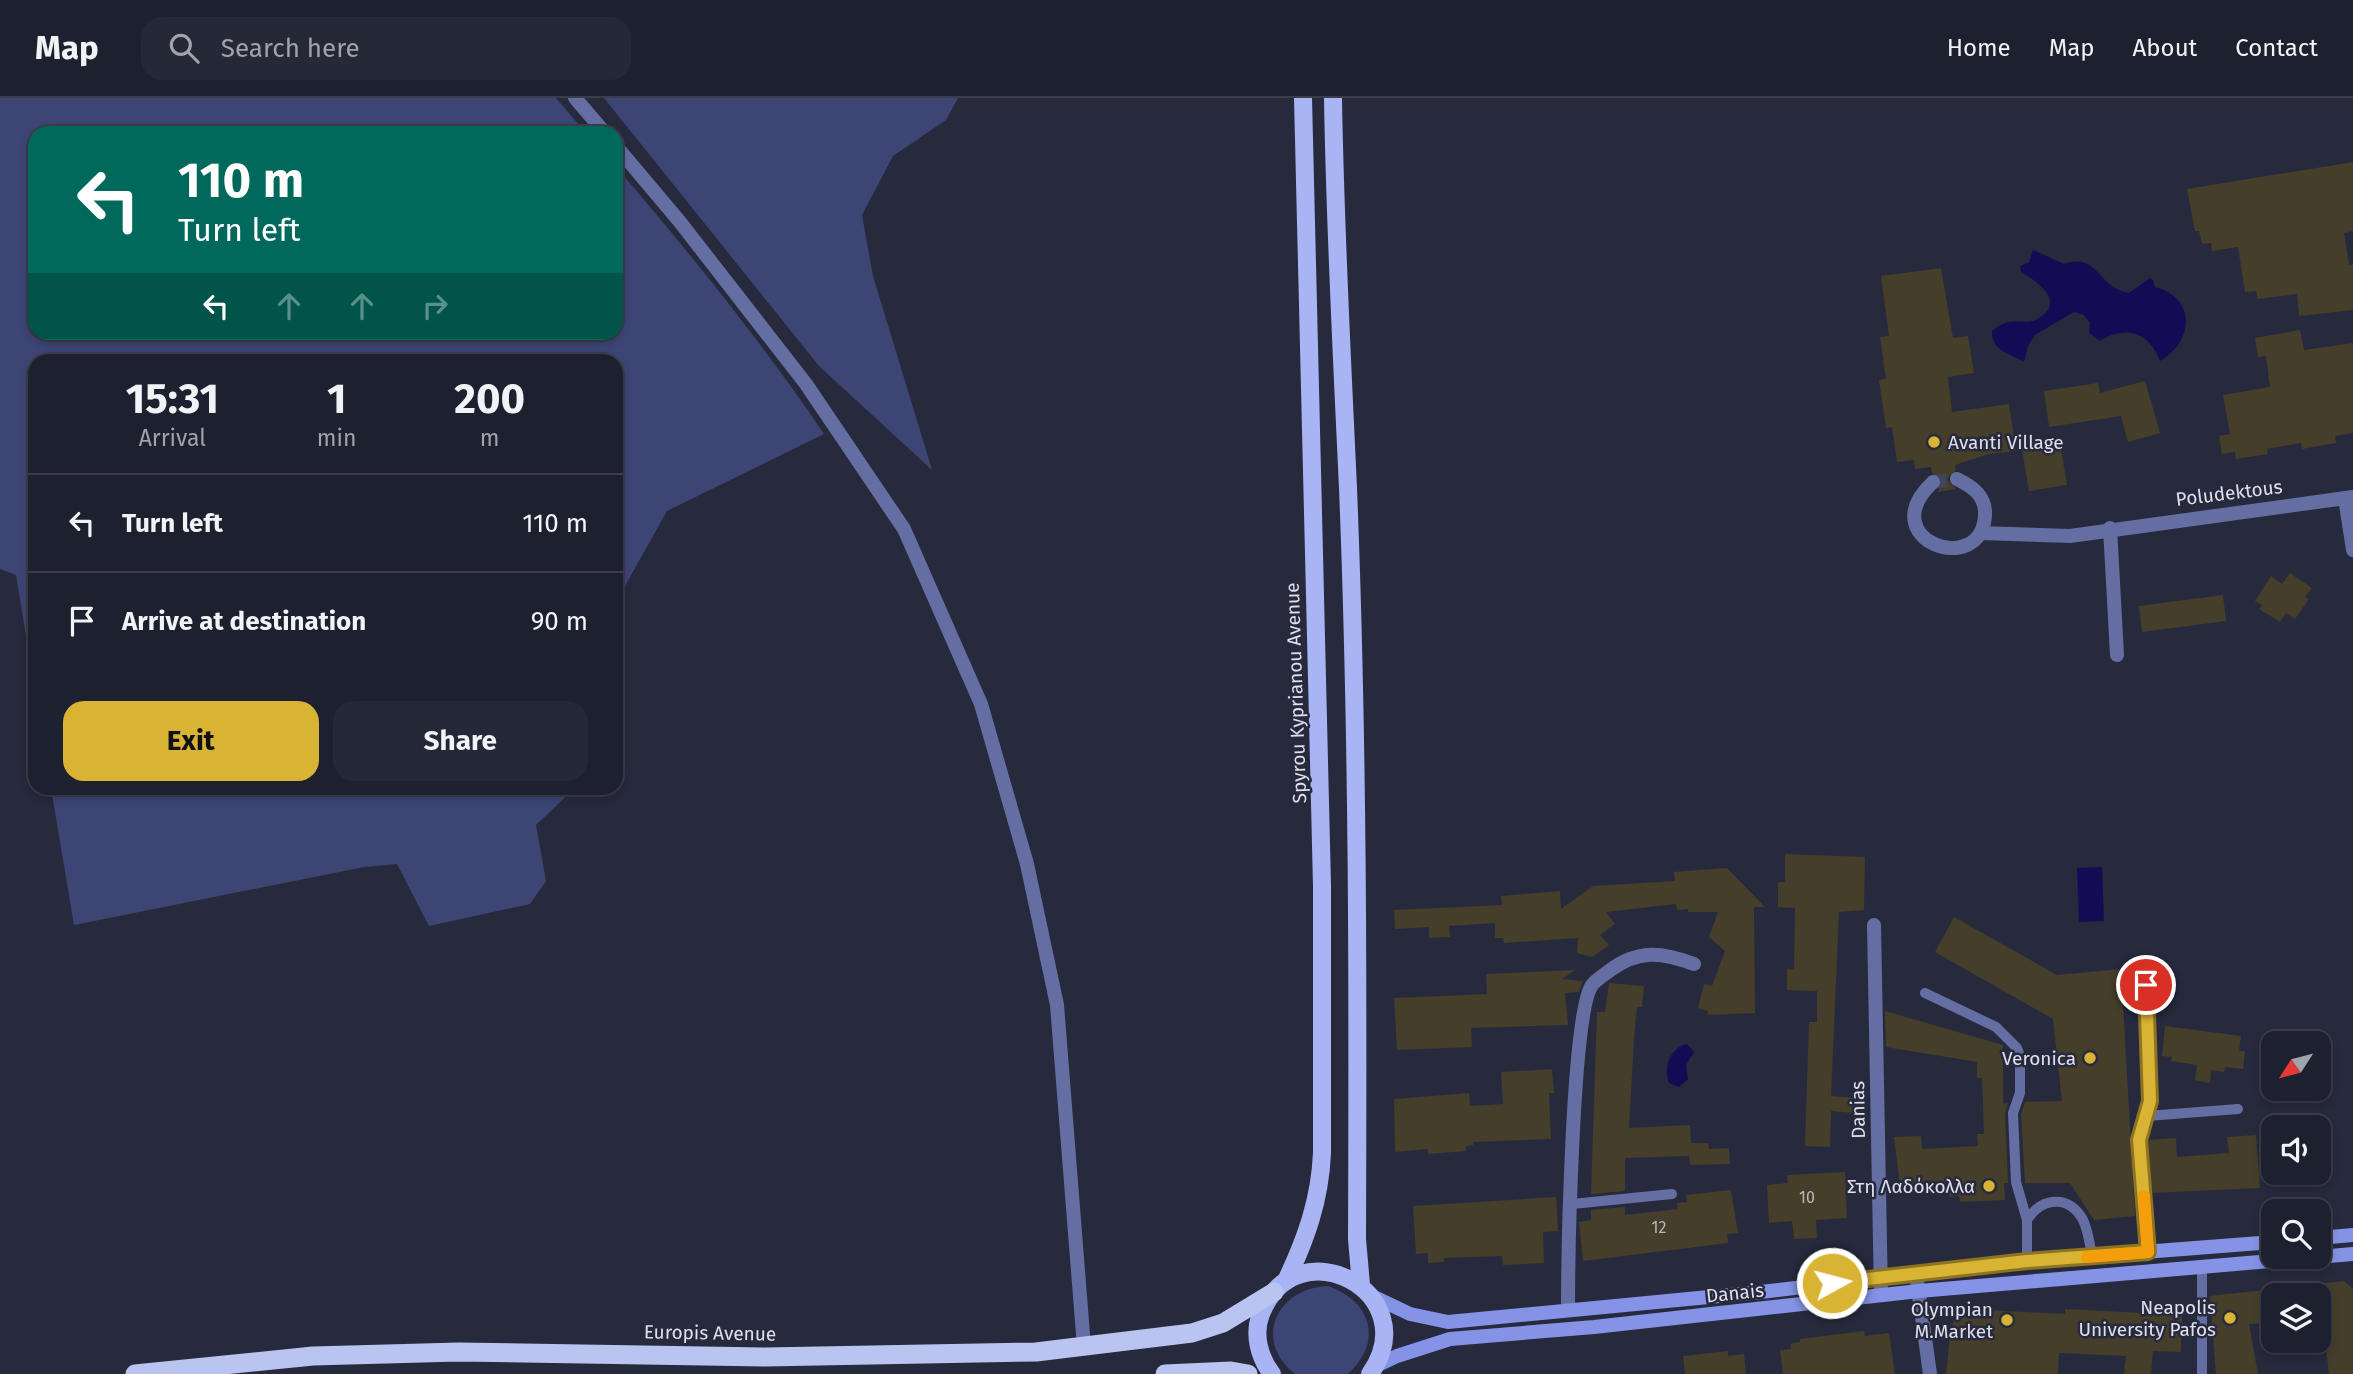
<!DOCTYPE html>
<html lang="en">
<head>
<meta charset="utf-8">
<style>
  :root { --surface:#1d202e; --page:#252836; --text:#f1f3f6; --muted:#a0a3aa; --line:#3b3e4a; --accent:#d9b334 }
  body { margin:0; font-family:"Fira Sans",sans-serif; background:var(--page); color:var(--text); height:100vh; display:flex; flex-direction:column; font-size:26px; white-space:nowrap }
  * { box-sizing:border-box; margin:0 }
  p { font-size:23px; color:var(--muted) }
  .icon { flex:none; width:38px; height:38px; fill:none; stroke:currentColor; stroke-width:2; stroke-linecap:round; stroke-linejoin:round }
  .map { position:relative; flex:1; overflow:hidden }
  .details { position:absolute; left:28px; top:256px; width:595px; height:441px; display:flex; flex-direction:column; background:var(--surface); border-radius:21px; box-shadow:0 4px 10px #0003,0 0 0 2px var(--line) }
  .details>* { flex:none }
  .guide { position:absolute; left:28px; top:28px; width:595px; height:214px; border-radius:21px; box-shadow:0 4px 10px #0003,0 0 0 2px var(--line); background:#00695c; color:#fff; overflow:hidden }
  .needle { width:46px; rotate:234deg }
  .tools { position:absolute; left:2261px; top:933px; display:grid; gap:14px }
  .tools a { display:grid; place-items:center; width:70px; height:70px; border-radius:14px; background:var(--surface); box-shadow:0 4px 10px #0003,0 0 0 2px var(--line); font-size:35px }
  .pin { position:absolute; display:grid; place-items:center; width:60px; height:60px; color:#fff; margin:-30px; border:4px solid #fff; border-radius:50%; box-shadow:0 2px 7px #0007 }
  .me { position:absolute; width:77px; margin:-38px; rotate:83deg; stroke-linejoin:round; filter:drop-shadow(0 0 5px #0008) }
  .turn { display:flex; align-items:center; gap:24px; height:147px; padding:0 35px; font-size:32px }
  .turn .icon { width:91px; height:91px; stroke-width:2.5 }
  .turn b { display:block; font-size:49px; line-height:60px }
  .lanes { display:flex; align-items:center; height:66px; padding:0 35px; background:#0003; justify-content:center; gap:35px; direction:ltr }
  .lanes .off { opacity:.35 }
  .eta { display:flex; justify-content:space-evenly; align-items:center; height:119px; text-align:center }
  .eta b { font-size:42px; font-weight:700; line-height:49px }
  .primary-button { display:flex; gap:14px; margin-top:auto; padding:14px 35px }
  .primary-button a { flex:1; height:80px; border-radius:21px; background:var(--accent); color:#111; font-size:28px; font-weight:700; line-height:80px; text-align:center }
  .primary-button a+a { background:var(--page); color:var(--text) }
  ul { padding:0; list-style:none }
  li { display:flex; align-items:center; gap:21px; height:98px; padding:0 35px; border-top:2px solid var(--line) }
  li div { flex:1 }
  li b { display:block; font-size:26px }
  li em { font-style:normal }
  header { display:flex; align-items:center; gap:42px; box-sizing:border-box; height:98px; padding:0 35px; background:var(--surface); border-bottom:2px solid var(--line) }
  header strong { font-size:33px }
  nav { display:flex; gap:38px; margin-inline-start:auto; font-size:24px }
  .search { width:490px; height:63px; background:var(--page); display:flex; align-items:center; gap:18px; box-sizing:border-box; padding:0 24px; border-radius:21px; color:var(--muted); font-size:26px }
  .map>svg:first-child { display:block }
  .green { fill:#3d4575 }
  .water { fill:#130c54 }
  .building { fill:#453e2a }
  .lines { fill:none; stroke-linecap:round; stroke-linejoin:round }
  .minor-tunnel { stroke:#424557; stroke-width:14; stroke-dasharray:14 7; stroke-linecap:butt }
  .service { stroke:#656ea2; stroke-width:10 }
  .minor { stroke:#656ea2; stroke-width:14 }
  .secondary { stroke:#8593e6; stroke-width:14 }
  .primary { stroke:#a8b4f4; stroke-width:18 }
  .trunk { stroke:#bac4f0; stroke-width:19 }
  .route-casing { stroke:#8d7422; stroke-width:18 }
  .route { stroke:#d9b334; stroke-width:12 }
  .slow { stroke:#f59e0b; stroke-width:12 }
  .poi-dot { fill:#d9b334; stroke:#272a3d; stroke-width:2.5 }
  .labels { text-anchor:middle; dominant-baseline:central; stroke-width:5; stroke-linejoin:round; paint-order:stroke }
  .number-label { font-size:16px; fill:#b8b8bc }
  .poi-label { font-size:19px; fill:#dee0ed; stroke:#272a3d; text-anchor:end }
  .street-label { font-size:19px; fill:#dee0ed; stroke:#272a3d }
</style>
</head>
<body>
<header>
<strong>Map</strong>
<div class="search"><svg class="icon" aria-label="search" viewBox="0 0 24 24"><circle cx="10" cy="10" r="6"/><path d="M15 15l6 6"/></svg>Search here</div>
<nav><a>Home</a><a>Map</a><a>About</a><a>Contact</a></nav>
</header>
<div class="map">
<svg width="2353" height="1276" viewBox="0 0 2353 1276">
  <rect width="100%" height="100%" fill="#272a3d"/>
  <!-- green -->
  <path class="green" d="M0,0H556L586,35H35V234H616V69C690,155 761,243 824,336L667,413L616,504V262H35V593L16,477L0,471Z
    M604,0H958L946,22L893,58L862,117L873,178L932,372L819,268Z
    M51,690H575L536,727L546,783L530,806L429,828L397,766L364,769L74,827Z
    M1328,1188C1371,1203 1384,1243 1348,1276H1295C1252,1242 1277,1190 1328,1188Z"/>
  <!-- water -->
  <path class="water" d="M2033,152L2064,166C2099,154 2096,189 2129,195L2150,180L2153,182L2155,189C2197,200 2194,244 2160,263C2149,234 2126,227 2100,243L2089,235L2090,225L2084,217L2074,214L2035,237L2028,248L2024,264C2009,255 1991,253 1992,233C2012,215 2025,230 2039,220C2066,203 2037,183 2021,174L2020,168L2029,164Z
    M2102,769L2104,823L2079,824L2077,770Z
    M1687,946L1694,954L1686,967L1688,981L1679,989L1669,985C1663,969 1670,950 1687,946Z"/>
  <!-- building -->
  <path class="building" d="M2353,64V133L2344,135L2349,167L2353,166V212L2299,218L2297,196L2258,201L2256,193L2245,194L2238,149L2212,153L2211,145L2202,146L2199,133H2195L2187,91Z
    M1941,170L1953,240L1968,238L1974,275L1948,279L1952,314L2009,306L2016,353L1989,356L1955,367L1956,372L1947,381L1956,391L1938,394L1942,381L1932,375L1931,369L1915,371L1914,362L1897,364L1892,329L1886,330L1879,282L1886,281L1880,239L1889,238L1881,178Z
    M2300,232L2304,252L2353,245V335L2335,338L2336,345L2302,351L2301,345L2267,351L2268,356L2236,361L2235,354L2222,356L2219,338L2230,336L2223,297L2270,289L2266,258L2258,259L2255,240Z
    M2145,283L2160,335L2128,344L2121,318L2049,329L2044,293L2098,285L2100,295Z
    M2060,345L2067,387L2029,393L2022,351Z
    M2290,475L2312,490L2305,499L2309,501L2295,521L2286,515L2280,524L2259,511L2262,507L2255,503L2271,478L2282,486Z
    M2223,497L2226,523L2142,534L2139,508Z
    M1785,756L1865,759L1864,812L1839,814L1831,998L1866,1001L1865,1016L1831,1013L1830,1049L1805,1048L1809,924H1817V893L1787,892V871L1794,872L1795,810L1778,809V784H1785Z
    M1727,770L1765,809H1754L1755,915L1707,917L1708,913L1698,910L1704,886L1712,888L1725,853L1709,839L1718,814H1688V811L1677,812L1676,806L1606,814L1615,826L1600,837L1609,847L1592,859L1577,855L1578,840L1504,845L1503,840H1495V825L1449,828L1450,839L1429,840V829L1395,831L1394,812L1502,807L1501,798L1560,793L1561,811L1593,788L1675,783L1674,774Z
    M1954,819L2057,877L2121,871L2135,1118L2094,1122L2070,1085H2025L2021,1016L2025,1004L2062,1003L2053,921L1935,854Z
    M1575,872L1562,881L1583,883L1579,894L1565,895L1568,927L1471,930L1472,949L1397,952L1394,900L1487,896L1486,876Z
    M1609,885L1644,888L1642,909H1637L1634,940L1629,1030L1690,1027L1691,1045H1708L1709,1051L1729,1050L1730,1066L1690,1067L1689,1058L1625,1060V1093L1591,1096L1597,914H1605Z
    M1885,913L2003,947V1006L2008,1005L2005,1015L2008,1085H2004L2005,1102L1960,1104L1959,1098L1949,1099V1094L1901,1096L1894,1039L1921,1038L1922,1051L1978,1048L1977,1036H1984L1982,980H1977V964L1886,949Z
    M2165,928L2241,938L2239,953H2245L2243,971L2225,969L2224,974L2211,972L2210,985L2195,982L2197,967L2171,963L2172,959L2162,958Z
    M1552,971L1554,995H1549L1551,1041L1473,1044V1047L1466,1048V1053L1428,1056V1051L1395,1054L1394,1001L1469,995L1470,1008L1503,1006L1501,974Z
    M2256,1037L2260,1090L2151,1095L2147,1042L2176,1040L2177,1059L2229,1055L2227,1039Z
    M1845,1074L1847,1120L1816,1122L1817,1140L1794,1141L1792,1123L1769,1125L1767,1087L1788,1085L1787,1077Z
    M1731,1092L1738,1135L1727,1136L1728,1145L1583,1163L1579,1124L1591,1122V1112L1625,1109V1117L1678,1111L1677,1105L1687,1104L1686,1097Z
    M1556,1099L1558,1133L1543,1134L1544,1165L1503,1167L1502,1158L1444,1160V1164L1428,1165V1155L1416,1156L1413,1108Z
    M2344,1183L2353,1191V1276H2329L2323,1222H2319V1186Z
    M2273,1191V1225L2249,1226L2258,1276H2216L2210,1198Z
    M2065,1211L2182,1217L2181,1254L2153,1253L2151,1276H2124L2126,1258L2059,1255L2058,1276H1946L1951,1228L1958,1217L1984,1212L2065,1216Z
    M1864,1233L1865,1238L1889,1235L1895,1276H1783L1780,1252L1791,1251L1790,1246L1800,1244V1241Z
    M1728,1253V1258L1744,1256L1746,1276H1685L1683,1258Z"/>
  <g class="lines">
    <!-- minor-tunnel -->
    <path class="minor-tunnel" d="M1933,384L1957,381"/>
    <!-- service -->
    <path class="service" d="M2146,887L2150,1003L2139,1042L2148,1154
      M1925,895L1996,929L2017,950L2020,958V995L2013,1015L2016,1084L2027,1122V1163
      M2147,1018L2238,1011
      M1572,1106L1672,1096
      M2027,1122C2041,1100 2067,1096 2082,1120C2088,1131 2090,1146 2092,1159
      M2202,1168V1276"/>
    <!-- minor -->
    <path class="minor" d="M575,0L605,35
      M616,48L680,124L806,286L904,431L981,606L1027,766L1057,907L1084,1249
      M1933,384C1871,442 1982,481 1985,417C1986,398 1973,389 1957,381
      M2345,400L2353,452
      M2110,430L2117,557
      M1980,435L2070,438L2353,399
      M1874,827L1881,1197
      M1916,1176L1930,1276
      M1568,1212C1568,1164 1572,915 1592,887C1596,882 1604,877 1609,873C1638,851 1662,854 1694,866"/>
    <!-- secondary -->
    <path class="secondary" d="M2319,1140L2353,1137
      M1370,1197L1410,1216L1448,1224L1761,1194L2027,1163L2273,1144
      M1376,1268L1397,1258L1450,1241L1594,1229L1919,1193L2353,1156"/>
    <!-- primary -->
    <path class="primary" d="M1333,0C1335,130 1342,260 1348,390C1358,640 1358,890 1357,1141L1361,1187
      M1286,1183C1306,1141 1320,1102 1322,1055V788L1303,0
      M1272,1276C1259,1259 1253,1236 1261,1216C1296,1126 1427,1195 1370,1276"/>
    <!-- trunk -->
    <path class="trunk" d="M135,1276L313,1258L459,1254L765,1259L1036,1254L1192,1235L1223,1225L1274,1194
      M1165,1276L1231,1273L1248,1276"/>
  </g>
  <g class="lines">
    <defs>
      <path id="route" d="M1832,1185L2027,1163L2148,1154L2139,1042L2150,1003L2146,887"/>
    </defs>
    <!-- route casing -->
    <use href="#route" class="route-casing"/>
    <!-- route -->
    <use href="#route" class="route"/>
    <!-- slow -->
    <path class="slow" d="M2087,1159L2148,1154L2144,1098"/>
  </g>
  <!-- markers -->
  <g class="poi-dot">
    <circle cx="1934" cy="344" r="7"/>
    <circle cx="2090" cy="960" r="7"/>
    <circle cx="1989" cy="1088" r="7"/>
    <circle cx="2230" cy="1220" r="7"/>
    <circle cx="2007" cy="1222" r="7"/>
  </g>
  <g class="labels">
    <!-- number labels -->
    <g class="number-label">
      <text x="1807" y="1099">10</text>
      <text x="1659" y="1129">12</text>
    </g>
    <!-- poi labels -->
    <g class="poi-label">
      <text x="1948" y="344" text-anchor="start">Avanti Village</text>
      <text x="2076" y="960">Veronica</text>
      <text x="1975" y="1088">Στη Λαδόκολλα</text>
      <text x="2216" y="1209">Neapolis<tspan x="2216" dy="22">University Pafos</tspan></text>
      <text x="1993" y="1211">Olympian<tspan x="1993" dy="22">M.Market</tspan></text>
    </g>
    <!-- street labels -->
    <g class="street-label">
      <text transform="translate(2229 395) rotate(-7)">Poludektous</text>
      <text transform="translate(1296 595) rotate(-92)">Spyrou Kyprianou Avenue</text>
      <text transform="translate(1858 1012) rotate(-91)">Danias</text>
      <text transform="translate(1735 1195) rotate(-6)">Danais</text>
      <text transform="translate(710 1235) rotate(1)">Europis Avenue</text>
    </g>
  </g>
</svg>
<div class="tools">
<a><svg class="needle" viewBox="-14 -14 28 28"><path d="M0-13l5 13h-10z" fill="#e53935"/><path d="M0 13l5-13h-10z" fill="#a0a3aa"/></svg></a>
<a><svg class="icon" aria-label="sound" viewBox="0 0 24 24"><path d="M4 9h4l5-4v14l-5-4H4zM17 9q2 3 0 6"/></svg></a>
<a><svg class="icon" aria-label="search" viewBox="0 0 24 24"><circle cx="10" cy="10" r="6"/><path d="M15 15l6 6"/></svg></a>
<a><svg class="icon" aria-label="layers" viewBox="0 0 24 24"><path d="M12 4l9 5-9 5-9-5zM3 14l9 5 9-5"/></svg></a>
</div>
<div class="pin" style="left:2146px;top:887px;background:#d93025"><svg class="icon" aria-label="arrive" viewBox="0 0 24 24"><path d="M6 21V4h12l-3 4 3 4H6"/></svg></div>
<svg class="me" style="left:1832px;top:1185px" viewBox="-20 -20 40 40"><circle r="17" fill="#d9b334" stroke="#fff" stroke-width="3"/><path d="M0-11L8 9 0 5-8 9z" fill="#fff"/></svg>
<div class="guide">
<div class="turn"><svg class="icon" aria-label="left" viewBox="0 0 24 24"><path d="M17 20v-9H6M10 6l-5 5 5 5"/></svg><div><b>110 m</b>Turn left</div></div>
<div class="lanes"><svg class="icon" aria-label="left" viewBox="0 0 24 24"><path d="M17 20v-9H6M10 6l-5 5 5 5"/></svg><svg class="icon off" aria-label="ahead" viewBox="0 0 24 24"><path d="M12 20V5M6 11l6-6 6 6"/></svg><svg class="icon off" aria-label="ahead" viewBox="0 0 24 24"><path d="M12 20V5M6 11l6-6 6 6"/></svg><svg class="icon off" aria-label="right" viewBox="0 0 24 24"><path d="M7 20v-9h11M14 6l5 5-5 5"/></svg></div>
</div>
<section class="details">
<div class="eta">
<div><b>15:31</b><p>Arrival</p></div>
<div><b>1</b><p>min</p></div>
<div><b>200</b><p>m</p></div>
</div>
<ul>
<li><svg class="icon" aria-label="left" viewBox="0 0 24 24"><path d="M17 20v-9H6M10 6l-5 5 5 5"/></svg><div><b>Turn left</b></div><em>110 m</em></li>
<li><svg class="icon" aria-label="arrive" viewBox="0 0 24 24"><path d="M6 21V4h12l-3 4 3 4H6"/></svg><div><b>Arrive at destination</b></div><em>90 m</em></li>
</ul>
<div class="primary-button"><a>Exit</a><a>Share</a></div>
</section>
</div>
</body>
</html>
